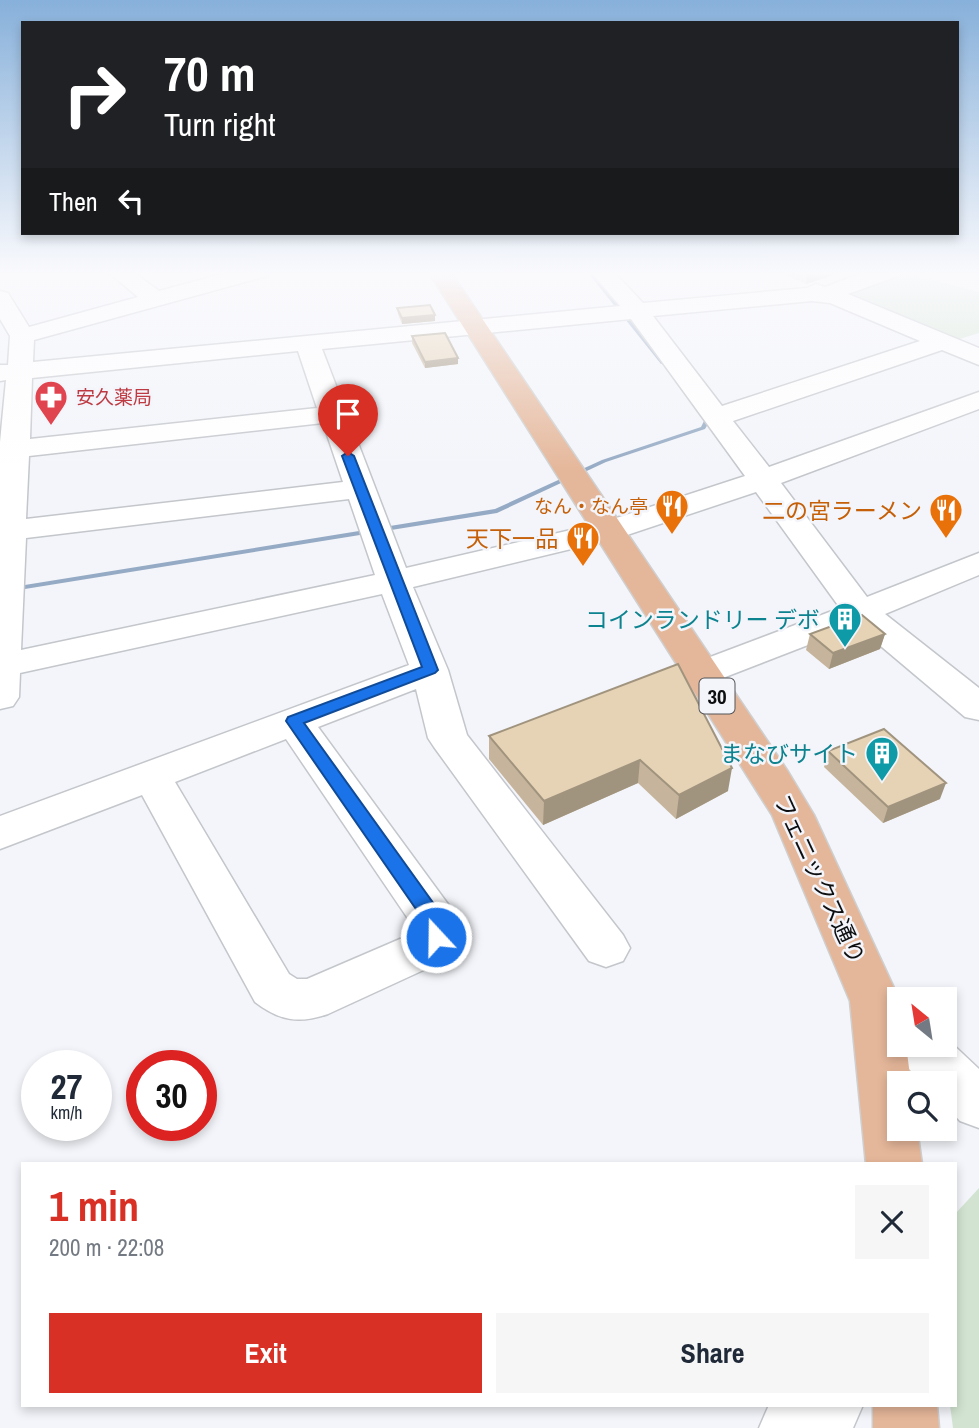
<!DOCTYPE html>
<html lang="en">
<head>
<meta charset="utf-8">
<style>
  :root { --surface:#fff; --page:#f6f6f7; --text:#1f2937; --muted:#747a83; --accent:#d93025 }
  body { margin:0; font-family:"Archivo Narrow","Noto Sans JP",sans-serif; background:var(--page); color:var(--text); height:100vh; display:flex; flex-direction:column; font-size:26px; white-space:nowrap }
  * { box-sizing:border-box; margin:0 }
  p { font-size:23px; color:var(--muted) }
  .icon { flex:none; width:38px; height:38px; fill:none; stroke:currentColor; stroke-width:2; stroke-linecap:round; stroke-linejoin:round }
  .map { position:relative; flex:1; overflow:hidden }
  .panel { position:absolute; left:21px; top:1162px; width:936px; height:245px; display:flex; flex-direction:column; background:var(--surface); border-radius:0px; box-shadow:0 4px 10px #0003 }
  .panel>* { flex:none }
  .hud { position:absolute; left:21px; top:21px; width:938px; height:214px; border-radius:0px; box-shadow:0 4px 10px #0003; background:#202124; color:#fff; overflow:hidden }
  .needle { width:46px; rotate:330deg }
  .controls { position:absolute; left:887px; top:987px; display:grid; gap:14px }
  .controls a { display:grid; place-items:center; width:70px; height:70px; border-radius:0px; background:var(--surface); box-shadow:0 4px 10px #0003; font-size:35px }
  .speed { position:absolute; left:21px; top:1050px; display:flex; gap:14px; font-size:35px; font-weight:700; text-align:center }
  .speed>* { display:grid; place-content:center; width:91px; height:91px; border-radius:50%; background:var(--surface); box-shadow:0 4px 10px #0003; line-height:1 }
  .speed small { font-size:18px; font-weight:400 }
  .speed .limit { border:10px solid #d22; background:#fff; color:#111 }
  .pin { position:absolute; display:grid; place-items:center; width:60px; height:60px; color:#fff; margin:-72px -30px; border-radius:50% 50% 50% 0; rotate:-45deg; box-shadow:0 0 7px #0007 }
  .pin .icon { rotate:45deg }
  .me { position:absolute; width:77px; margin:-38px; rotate:339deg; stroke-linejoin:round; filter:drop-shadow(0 0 5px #0008) }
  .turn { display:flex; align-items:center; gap:24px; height:147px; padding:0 28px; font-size:32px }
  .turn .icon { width:91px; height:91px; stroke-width:2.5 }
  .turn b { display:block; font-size:49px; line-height:60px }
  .then { display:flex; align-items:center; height:66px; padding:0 28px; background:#0003; gap:14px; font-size:26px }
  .round { display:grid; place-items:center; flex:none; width:74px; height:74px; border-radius:0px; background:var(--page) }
  .headline { display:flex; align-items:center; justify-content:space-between; height:119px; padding:0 28px }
  h1 { font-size:42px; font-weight:700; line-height:52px; color:var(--accent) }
  .action { display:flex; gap:14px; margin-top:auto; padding:14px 28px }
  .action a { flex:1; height:80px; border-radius:0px; background:var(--accent); color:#fff; font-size:28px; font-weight:700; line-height:80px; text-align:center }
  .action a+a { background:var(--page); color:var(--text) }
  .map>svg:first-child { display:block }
  .green { fill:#d2e4d1 }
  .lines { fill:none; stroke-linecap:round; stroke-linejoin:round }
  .stream { fill:#95aac4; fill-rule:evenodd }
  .minor-casing { stroke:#c3c6cb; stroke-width:3 }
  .major-casing { stroke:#cfcfcf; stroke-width:3 }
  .minor { fill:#fff; fill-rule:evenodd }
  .major { fill:#e5b79a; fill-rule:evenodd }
  .wall { fill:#c6b59c }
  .shaded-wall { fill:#a1947f }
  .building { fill:#e6d3b5; stroke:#a1947f; stroke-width:2 }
  .route { fill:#1a73e8; stroke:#114b97; stroke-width:2 }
  .labels { text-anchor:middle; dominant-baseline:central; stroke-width:5; stroke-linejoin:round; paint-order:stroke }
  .far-health-label { font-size:19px; fill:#be3a42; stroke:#f3f5fa; text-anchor:start }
  .far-food-label { font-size:19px; fill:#c56008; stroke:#f3f5fa; text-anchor:end }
  .shield { fill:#f3f5fa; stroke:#525356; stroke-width:2 }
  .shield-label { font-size:21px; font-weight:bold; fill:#0d0e10 }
  .food-label { font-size:23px; fill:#c56008; stroke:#f3f5fa; text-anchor:end }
  .culture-label { font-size:23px; fill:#0d838f; stroke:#f3f5fa; text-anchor:end }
  .street-label { font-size:23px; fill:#0d0e10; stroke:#f3f5fa }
</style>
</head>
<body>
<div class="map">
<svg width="979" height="1428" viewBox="0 0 979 1428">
  <rect width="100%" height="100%" fill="#f3f5fa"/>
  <!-- green -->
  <path class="green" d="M900,271L979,292V333L947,343L832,294Z
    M979,1188V1428H953L950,1405H956V1213Z"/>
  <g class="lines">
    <!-- stream -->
    <path class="stream" d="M589,272H593L665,362V364H661L589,274Z
      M705,413L707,414L711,419L705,429L606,462L497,513L0,593V589L495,509L602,460L701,427L705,419L702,415Z"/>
    <defs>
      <path id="minor" d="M107,271H132L159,291L233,271H270L267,276L34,340L33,362L620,306L590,271H613L643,303L807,288L816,284L825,287L868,271H901L898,276L848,294L979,348V365L942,350L733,421L769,467L979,392V409L781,483L867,597L979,553V575L885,614L979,688V720L965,717L857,626L715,681L702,685L689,681L684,673L689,665L840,608L756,492L621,537L413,587L448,670L467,735L623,935L630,948L623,961L606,967L589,961L434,747L428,738L416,689L318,727L453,911L461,930L448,956L441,962L328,1014C299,1024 280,1021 255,1002L142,795L0,849V816L409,665L382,594L20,673L19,697L13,706L0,709V442L6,380L0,381V365H8L10,336L0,319V291L8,293L29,327L138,297ZM812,301L830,303L920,341L722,406L653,316ZM631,319L745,476L601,523L406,568L322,349ZM298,351L317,408L30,439L32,378ZM323,423L343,482L26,519L29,456ZM349,499L375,575L21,650L26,538ZM286,739L415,929L407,936L307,979H297L289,974L175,782Z
        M900,1033V1045H945V1037L979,1069V1128L960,1121L945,1105V1083H923L901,1061L894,1045Z
        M769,1405H863L853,1428H759Z"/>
      <path id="major" d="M428,271H450L787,770L814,815L900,1001V1045H906L911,1083H900V1129H917L922,1164H866L850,1001L772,815Z
        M873,1405H937L939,1428H873Z"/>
    </defs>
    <!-- minor casing -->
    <use href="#minor" class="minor-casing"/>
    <!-- major casing -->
    <use href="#major" class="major-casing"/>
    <!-- minor -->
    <use href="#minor" class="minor"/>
    <!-- major -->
    <use href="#major" class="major"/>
  </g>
  <!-- wall -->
  <path class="wall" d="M777,271H846L806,284Z
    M397,308L435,315V321L402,324L398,314Z
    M412,336L458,358V364L425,368L412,343Z
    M810,634H885L880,649L829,669L806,650Z
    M678,664L728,791L676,819L638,783L543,825L489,759V736Z
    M828,751L940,799L883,823L824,767Z"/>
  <!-- shaded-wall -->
  <path class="shaded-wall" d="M808,271H846L806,284Z
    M435,315V321L402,324V318Z
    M458,358V364L425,368V362Z
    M885,634L880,649L829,669L833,653Z
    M640,760L638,783L543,825L544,801Z
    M732,768L728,791L676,819L679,795Z
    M946,783L940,799L883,823L888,807Z"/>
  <!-- building -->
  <path class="building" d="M430,305L435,315L402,318L397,308Z
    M445,333L458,358L425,362L412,336Z
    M862,615L885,634L833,653L810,634Z
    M678,664L732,768L679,795L640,760L544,801L489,736Z
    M884,729L946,783L888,807L828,751Z"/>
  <!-- sky -->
  <linearGradient id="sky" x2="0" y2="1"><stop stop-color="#87b0da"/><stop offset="0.58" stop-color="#fafafd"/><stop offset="1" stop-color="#fafafd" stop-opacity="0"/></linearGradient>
  <rect width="979" height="471" fill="url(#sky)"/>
  <!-- route -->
  <path class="route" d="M348,452L354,456L438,670L435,673L304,723L444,918C448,926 447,934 443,942L436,944L429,942L426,937L427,925L286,721L288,717L422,667L342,456Z"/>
  <!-- icons -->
  <defs>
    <symbol id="pharmacy-pin" viewBox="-11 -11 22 30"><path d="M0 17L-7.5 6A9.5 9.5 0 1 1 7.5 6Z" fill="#e0444e" stroke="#f3f5fa"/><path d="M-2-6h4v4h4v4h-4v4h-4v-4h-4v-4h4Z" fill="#fff"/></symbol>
    <symbol id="restaurant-pin" viewBox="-11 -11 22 30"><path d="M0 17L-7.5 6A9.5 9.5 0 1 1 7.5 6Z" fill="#e8710a" stroke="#f3f5fa"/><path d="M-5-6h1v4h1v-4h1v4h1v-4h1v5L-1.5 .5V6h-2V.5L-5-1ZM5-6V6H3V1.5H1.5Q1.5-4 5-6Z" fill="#fff"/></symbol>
    <symbol id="building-pin" viewBox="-11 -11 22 30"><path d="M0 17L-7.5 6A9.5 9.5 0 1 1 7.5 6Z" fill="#0f9aa8" stroke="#f3f5fa"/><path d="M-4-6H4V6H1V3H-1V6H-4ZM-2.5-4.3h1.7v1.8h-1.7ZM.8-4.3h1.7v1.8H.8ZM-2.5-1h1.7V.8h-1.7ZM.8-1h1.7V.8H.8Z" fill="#fff"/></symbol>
  </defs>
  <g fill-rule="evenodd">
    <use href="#pharmacy-pin" x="32" y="378" width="38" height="52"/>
    <use href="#restaurant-pin" x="653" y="487" width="38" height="52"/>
    <use href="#restaurant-pin" x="927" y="491" width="38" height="52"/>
    <use href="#restaurant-pin" x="564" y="519" width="38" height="52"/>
    <use href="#building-pin" x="826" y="600" width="38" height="52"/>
    <use href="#building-pin" x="863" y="734" width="38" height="52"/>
  </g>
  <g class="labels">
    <!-- far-health labels -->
    <g class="far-health-label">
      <text x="76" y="397">安久薬局</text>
    </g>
    <!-- far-food labels -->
    <g class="far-food-label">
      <text x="648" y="506">なん・なん亭</text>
    </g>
    <!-- shield labels -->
    <rect class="shield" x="699.5" y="678.5" width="35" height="35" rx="5"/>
    <g class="shield-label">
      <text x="717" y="696">30</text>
    </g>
    <!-- food labels -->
    <g class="food-label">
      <text x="922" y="510">二の宮ラーメン</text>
      <text x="558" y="538">天下一品</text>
    </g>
    <!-- culture labels -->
    <g class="culture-label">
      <text x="820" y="619">コインランドリー デボ</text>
      <text x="858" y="753">まなびサイト</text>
    </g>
    <!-- street labels -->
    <g class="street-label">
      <text transform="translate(820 879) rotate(65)">フェニックス通り</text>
    </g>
  </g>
</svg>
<div class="controls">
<a><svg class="needle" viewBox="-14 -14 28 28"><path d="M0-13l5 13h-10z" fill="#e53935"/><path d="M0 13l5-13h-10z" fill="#747a83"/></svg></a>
<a><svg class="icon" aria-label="search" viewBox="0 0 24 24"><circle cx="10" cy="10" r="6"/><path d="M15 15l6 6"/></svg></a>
</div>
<div class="speed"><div>27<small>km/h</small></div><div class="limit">30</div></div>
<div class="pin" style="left:348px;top:456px;background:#d93025"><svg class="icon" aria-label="arrive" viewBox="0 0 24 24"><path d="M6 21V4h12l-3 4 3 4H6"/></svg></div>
<svg class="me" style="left:436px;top:937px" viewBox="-20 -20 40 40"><circle r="17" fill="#1a73e8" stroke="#fff" stroke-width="3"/><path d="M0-11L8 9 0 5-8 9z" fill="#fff"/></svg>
<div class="hud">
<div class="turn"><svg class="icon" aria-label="right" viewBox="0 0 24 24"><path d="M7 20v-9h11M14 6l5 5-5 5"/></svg><div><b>70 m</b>Turn right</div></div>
<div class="then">Then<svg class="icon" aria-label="left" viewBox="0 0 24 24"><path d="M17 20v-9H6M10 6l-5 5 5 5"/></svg></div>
</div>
<section class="panel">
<div class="headline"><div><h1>1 min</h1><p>200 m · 22:08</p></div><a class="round"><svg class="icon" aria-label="close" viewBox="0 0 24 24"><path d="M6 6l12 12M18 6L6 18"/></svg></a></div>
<div class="action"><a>Exit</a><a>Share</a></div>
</section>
</div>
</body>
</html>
